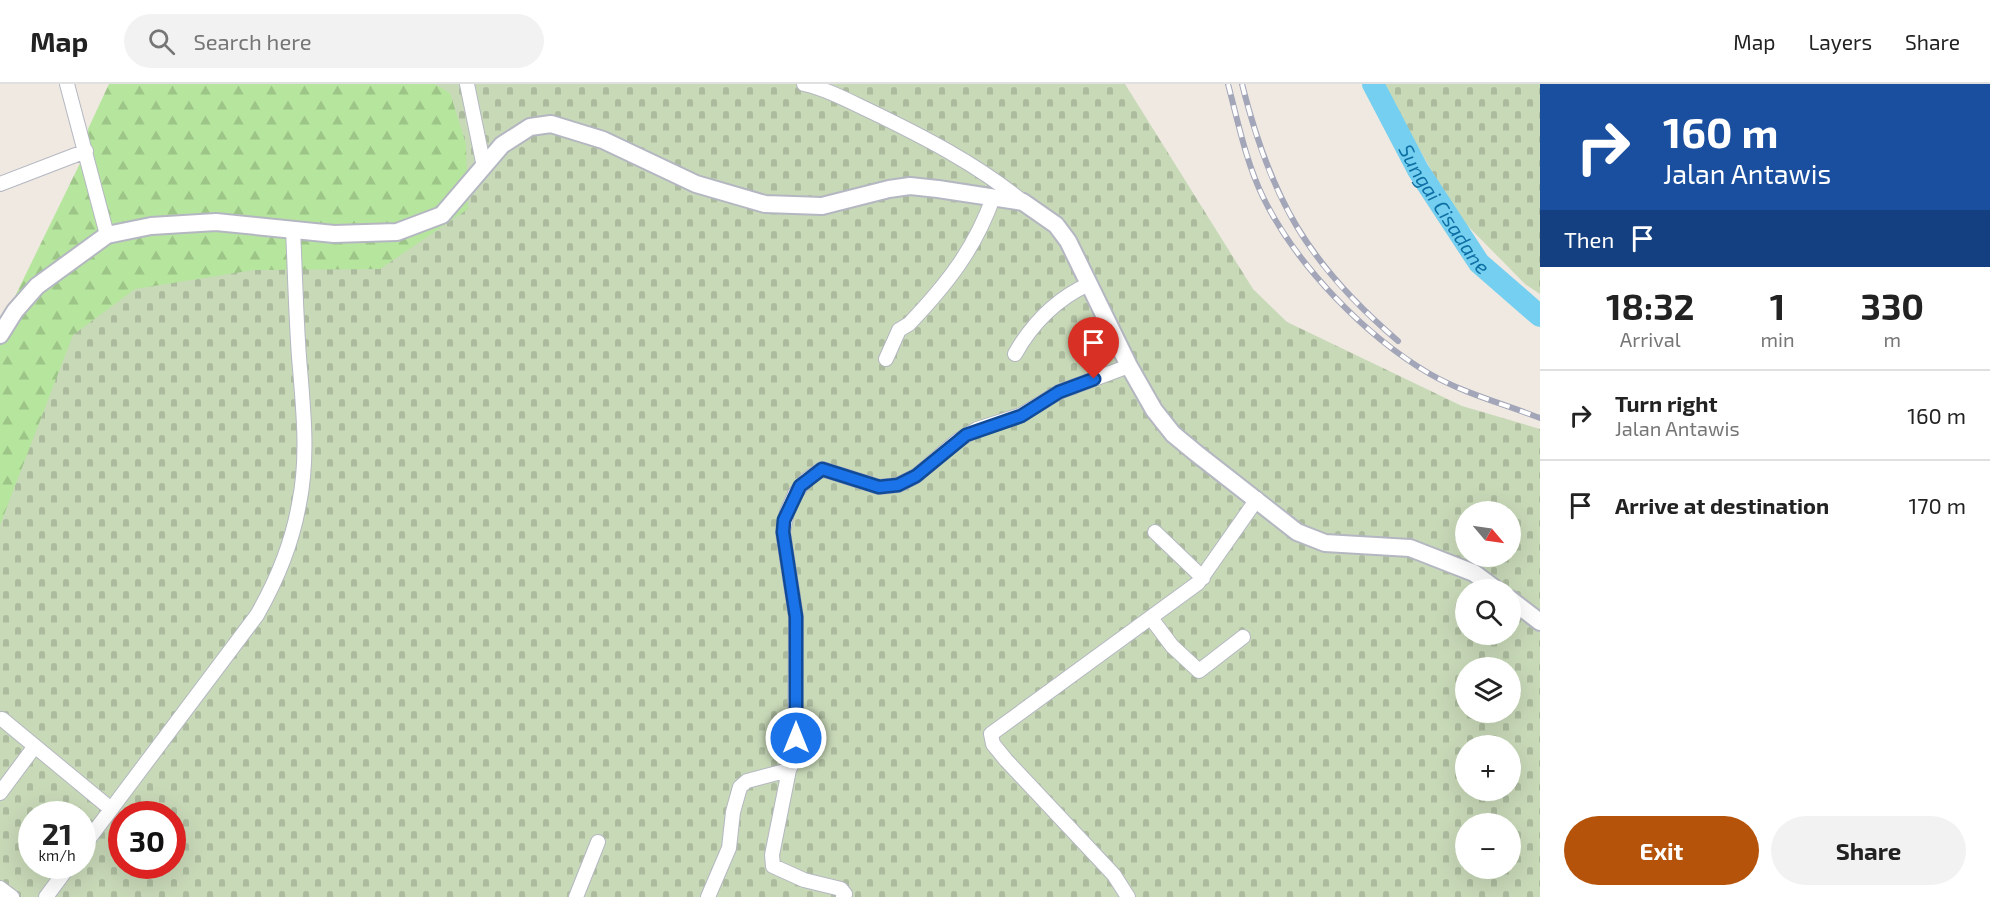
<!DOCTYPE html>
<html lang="en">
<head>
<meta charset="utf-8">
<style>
  :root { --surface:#fff; --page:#f2f2f2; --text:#222; --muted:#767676; --line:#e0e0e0; --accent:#b45309 }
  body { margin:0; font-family:"Exo 2",sans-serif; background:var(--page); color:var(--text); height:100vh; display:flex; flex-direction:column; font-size:22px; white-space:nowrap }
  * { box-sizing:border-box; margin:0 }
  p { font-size:20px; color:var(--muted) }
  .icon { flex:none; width:33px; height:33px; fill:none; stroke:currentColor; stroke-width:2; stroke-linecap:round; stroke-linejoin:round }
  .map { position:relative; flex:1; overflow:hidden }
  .panel { display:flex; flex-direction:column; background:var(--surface); width:450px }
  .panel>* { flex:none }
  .hud { background:#1a4fa0; color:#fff; overflow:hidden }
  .needle { width:39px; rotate:119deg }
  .tools { position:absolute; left:1455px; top:417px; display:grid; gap:12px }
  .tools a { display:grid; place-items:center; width:66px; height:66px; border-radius:50%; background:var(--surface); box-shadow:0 6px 24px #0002; font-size:30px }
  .speed { position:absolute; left:18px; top:717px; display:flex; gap:12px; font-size:30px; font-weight:700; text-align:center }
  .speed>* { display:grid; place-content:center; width:78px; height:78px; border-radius:50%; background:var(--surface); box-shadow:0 6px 24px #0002; line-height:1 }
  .speed small { font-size:15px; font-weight:400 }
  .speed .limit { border:9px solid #d22; background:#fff; color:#111 }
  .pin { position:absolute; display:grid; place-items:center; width:51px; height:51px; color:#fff; margin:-62px -26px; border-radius:50% 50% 50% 0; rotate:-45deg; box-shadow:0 0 6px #0007 }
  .pin .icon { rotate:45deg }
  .me { position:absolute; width:66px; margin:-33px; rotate:0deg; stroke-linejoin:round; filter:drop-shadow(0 0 4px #0008) }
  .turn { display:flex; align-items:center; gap:21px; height:126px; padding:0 24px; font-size:27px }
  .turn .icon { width:78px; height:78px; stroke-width:2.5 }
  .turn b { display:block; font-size:42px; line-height:51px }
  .then { display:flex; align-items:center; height:57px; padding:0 24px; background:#0003; gap:12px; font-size:22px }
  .eta { display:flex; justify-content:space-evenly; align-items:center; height:102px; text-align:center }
  .eta b { font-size:36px; font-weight:700; line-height:42px }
  .action { display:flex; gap:12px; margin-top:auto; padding:12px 24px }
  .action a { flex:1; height:69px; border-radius:36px; background:var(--accent); color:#fff; font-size:24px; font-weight:700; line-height:69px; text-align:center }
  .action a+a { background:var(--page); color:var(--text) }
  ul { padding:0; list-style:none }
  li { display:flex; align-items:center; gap:18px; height:90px; padding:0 24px; border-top:2px solid var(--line) }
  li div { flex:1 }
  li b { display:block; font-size:22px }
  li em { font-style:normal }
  header { display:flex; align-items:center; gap:36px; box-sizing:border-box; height:84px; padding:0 30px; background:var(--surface); border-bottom:2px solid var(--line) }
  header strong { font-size:28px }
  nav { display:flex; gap:33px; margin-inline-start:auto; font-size:21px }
  .search { width:420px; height:54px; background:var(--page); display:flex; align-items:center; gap:15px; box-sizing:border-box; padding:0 21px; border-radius:33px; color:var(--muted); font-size:22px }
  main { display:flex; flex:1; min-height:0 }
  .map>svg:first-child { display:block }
  .forest { fill:url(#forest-firs) }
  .cemetery { fill:url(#cemetery-stones); fill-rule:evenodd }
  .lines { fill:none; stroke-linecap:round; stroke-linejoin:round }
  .river { stroke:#75cff0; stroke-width:22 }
  .minor-casing { stroke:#b4b7c1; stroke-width:16 }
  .tertiary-casing { stroke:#b4b7c1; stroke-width:20 }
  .minor { stroke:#fff; stroke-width:14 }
  .tertiary { stroke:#fff; stroke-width:16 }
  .rail-casing { stroke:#a3a6b8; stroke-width:6 }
  .rail { stroke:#fff; stroke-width:4; stroke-dasharray:11; stroke-linecap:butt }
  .route-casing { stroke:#114b97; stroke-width:15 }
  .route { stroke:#1a73e8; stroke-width:10 }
  .labels { text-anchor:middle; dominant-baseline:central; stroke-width:4.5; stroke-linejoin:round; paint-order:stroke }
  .water-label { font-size:20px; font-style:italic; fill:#0d6fa3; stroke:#fff }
</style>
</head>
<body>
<header>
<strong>Map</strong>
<div class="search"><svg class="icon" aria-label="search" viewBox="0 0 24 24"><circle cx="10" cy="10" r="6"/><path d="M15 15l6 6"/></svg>Search here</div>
<nav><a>Map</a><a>Layers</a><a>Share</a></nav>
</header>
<main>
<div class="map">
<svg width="1540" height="813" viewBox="0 0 1540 813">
  <defs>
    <pattern id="forest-firs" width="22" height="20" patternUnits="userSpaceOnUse" patternTransform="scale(1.5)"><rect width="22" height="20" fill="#b6e59e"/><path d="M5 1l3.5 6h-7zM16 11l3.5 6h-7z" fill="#9dc588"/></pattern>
    <pattern id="cemetery-stones" width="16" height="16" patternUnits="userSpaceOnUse" patternTransform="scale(1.5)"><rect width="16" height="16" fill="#c8d9b8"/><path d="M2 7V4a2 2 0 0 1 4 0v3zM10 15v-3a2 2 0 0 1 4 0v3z" fill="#acbb9e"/></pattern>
  </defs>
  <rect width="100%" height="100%" fill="#efe9e1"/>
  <!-- forest -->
  <path class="forest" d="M109,0H516L636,229L0,707V243L86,67L88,45Z"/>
  <!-- cemetery -->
  <path class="cemetery" d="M435,0H1125L1253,205L1287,238L1462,322L1540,345V813H0V441L73,251L135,205L254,186L380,185L468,125L466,60L450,9ZM1466,428H1510V472H1466ZM1466,506H1510V550H1466ZM1466,584H1510V628H1466ZM1466,662H1510V706H1466ZM32,730H82V782H32ZM122,730H172V782H122ZM1466,740H1510V784H1466Z
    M1382,0H1540V210L1525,200L1457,131Z"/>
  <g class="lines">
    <!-- river -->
    <path class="river" id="s1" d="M1373,0L1418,86L1479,179L1540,232"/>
    <defs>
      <path id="minor" d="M67,0L107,151
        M467,0L484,83
        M804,0C826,5 847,16 868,26C922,52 977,80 1023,118
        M0,100L86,67
        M1015,270C1033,238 1056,215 1089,200
        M886,275L899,246L909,240C947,200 974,166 993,114
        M1155,448L1203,494
        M1151,534L1172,562L1199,587L1243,553
        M2,635L111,725
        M789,686L772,771L773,782L804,796L841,805L845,810L843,813
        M0,709L35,662
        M82,764L257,531C277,496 292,460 299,420C309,372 303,322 299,273C296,231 295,188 293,145
        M0,804L12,813
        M46,813L69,782
        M576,813L598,758
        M708,813L729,764L733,728L740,703L747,697L789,686L795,673L796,533L783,448L787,428L795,410L806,396L822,385L879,403L898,401L916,392L957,357L977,345L1021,331L1059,308L1129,282
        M1128,813L1114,791L1006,676L993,660L991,650L1198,499L1257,415"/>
      <path id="tertiary" d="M0,251L15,227L37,202L107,151L151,142L216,138L334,150L397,148L442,131L502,61L530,43L551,40L603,56L696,100L765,120L822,122L889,105L910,102L938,105L1023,118L1056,141L1068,157L1129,282L1154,326L1173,350L1196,369L1297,448L1325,459L1410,464L1474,489L1497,506
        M1510,515L1540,538"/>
    </defs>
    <!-- minor casing -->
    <use href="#minor" class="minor-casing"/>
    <!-- tertiary casing -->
    <use href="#tertiary" class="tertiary-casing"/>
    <!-- minor -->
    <use href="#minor" class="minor"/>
    <!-- tertiary -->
    <use href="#tertiary" class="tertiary"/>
    <defs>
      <path id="rail" d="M1228,0C1238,38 1246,78 1263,113C1296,181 1365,252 1430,290C1463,309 1504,320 1540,334
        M1242,0C1271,115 1307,179 1398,257"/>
    </defs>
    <!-- rail casing -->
    <use href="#rail" class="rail-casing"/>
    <!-- rail -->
    <use href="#rail" class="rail"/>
  </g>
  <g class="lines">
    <defs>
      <path id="route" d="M796,654V533L783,448L784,436L800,402L822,385L879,403L898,401L916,392L966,351L1021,332L1059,308L1094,295"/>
    </defs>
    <!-- route casing -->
    <use href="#route" class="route-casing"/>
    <!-- route -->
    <use href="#route" class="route"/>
  </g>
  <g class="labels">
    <!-- water labels -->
    <g class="water-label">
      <text stroke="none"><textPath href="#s1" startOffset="144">Sungai Cisadane</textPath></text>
    </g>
  </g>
</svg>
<div class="tools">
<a><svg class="needle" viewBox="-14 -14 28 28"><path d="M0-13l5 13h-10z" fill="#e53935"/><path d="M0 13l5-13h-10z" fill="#767676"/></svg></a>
<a><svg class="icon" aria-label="search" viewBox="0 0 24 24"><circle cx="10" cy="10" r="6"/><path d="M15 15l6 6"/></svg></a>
<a><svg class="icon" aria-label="layers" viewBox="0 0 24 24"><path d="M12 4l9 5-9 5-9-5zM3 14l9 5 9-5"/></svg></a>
<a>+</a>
<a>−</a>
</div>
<div class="speed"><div>21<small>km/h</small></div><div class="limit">30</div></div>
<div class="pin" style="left:1094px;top:295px;background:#d93025"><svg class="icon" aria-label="arrive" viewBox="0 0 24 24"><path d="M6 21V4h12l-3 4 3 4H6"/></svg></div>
<svg class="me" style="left:796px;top:654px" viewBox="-20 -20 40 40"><circle r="17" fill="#1a73e8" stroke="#fff" stroke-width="3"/><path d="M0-11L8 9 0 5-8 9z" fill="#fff"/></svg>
</div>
<section class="panel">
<div class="hud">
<div class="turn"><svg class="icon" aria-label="right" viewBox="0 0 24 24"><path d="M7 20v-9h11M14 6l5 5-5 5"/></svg><div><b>160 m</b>Jalan Antawis</div></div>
<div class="then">Then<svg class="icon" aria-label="arrive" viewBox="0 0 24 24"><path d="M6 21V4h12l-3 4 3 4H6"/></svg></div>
</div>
<div class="eta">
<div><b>18:32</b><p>Arrival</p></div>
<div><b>1</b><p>min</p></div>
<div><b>330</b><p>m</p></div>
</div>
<ul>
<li><svg class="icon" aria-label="right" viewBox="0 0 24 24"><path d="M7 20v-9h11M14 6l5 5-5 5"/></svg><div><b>Turn right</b><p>Jalan Antawis</p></div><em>160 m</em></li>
<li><svg class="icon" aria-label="arrive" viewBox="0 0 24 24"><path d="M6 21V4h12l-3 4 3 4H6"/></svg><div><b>Arrive at destination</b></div><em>170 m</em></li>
</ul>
<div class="action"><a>Exit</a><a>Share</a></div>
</section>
</main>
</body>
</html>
